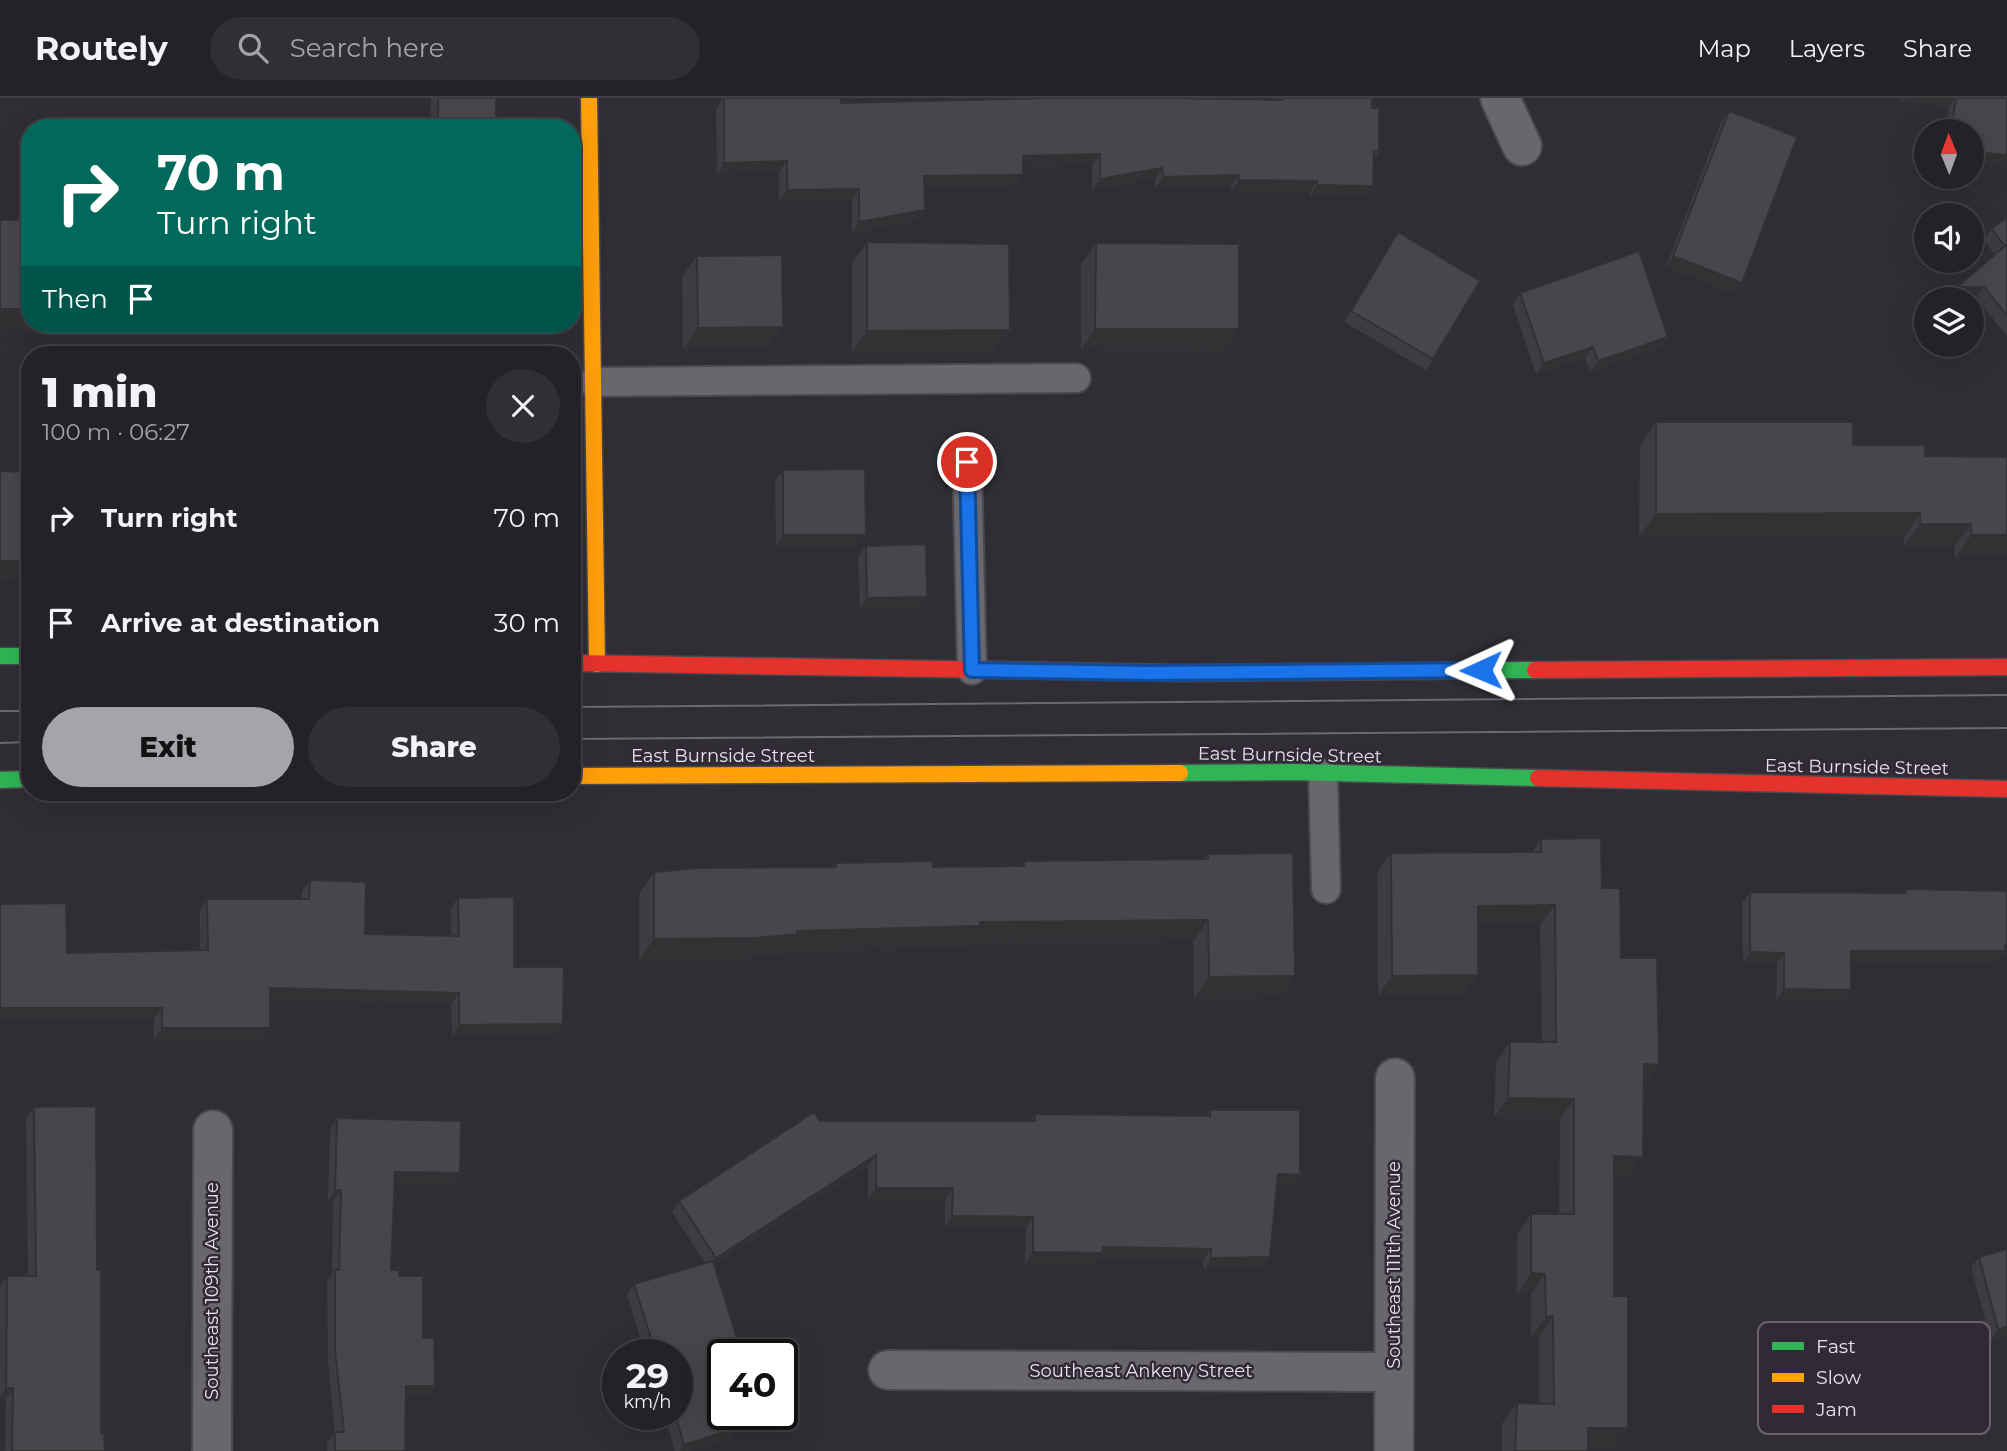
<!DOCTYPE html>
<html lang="en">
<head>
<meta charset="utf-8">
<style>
  :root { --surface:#242227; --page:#302f33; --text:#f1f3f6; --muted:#a3a4a7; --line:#413f44; --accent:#a6a3ab }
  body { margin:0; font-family:Montserrat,sans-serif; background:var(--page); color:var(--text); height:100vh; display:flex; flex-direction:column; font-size:26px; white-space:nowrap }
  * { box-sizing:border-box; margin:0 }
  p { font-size:23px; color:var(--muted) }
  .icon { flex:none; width:38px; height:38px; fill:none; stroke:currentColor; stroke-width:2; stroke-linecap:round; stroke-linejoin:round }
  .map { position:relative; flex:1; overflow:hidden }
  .side { position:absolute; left:21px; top:248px; width:560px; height:455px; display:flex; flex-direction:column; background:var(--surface); border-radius:28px; box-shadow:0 7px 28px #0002,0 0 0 2px var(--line) }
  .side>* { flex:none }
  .hud { position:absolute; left:21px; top:21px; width:560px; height:214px; border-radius:28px; box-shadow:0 7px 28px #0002,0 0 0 2px var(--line); background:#00695c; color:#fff; overflow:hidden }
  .needle { width:46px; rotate:359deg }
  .controls { position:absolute; left:1914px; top:21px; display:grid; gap:14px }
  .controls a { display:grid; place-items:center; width:70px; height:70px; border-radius:50%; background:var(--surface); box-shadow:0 7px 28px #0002,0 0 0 2px var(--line); font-size:35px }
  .speed { position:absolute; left:602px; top:1241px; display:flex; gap:14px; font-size:35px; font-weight:700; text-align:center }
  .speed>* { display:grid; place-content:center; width:91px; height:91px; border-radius:50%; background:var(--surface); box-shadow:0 7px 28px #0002,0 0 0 2px var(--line); line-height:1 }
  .speed small { font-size:18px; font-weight:400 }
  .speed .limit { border:4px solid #111; border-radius:10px; background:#fff; color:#111 }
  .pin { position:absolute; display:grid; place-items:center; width:60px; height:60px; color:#fff; margin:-30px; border:4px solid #fff; border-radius:50%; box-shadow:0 2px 7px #0007 }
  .me { position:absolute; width:77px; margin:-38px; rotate:269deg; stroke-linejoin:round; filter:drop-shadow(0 0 5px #0008) }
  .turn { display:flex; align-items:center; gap:24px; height:147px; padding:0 21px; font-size:32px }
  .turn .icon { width:91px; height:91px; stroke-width:2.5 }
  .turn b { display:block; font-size:49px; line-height:60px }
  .then { display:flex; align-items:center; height:66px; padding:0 21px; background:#0003; gap:14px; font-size:26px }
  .round { display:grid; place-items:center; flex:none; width:74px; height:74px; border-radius:37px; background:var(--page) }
  .summary { display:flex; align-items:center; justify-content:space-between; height:119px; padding:0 21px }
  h1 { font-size:42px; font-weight:800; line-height:52px }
  .primary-button { display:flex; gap:14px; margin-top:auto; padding:14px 21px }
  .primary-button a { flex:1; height:80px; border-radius:42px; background:var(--accent); color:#111; font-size:28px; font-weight:800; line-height:80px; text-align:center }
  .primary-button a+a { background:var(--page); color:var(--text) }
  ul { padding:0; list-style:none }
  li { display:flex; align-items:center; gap:21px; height:105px; padding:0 21px }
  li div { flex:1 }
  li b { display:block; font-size:26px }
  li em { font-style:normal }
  header { display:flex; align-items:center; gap:42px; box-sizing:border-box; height:98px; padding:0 35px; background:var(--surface); border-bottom:2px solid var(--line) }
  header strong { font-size:33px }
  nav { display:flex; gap:38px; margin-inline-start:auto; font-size:24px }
  .search { width:490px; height:63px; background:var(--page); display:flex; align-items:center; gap:18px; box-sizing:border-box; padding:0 24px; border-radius:38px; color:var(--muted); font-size:26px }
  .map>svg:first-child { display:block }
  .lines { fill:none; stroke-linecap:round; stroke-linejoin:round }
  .lane-casing { stroke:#4a484d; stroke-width:32 }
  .street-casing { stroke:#4a484d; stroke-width:42 }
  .fast-casing { stroke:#4a484d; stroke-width:19 }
  .slow-casing { stroke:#4a484d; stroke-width:19 }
  .jam-casing { stroke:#4a484d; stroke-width:19 }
  .lane { stroke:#69676c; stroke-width:28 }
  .street { stroke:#69676c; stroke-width:38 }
  .fast { stroke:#30b455; stroke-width:16 }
  .slow { stroke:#ff9f0a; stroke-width:16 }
  .jam { stroke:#e5322d; stroke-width:16 }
  .tram { stroke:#6c6970; stroke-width:2 }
  .wall { fill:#3e3c40 }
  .shaded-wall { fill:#323134 }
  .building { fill:#48464b; stroke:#323134; stroke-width:2 }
  .route-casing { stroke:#114b97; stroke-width:18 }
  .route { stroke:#1a73e8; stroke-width:12 }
  .labels { text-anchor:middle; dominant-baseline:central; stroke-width:5; stroke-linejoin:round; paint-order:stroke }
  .street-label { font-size:18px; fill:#e6e3eb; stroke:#302a37 }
  .key { fill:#302a37; stroke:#67626d; stroke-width:2 }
  .key-label { font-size:19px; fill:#e6e3eb }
</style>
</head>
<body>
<header>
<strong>Routely</strong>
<div class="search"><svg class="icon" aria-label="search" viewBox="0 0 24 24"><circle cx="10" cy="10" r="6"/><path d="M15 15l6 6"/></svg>Search here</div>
<nav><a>Map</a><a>Layers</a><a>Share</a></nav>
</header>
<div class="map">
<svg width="2007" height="1353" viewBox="0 0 2007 1353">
  <rect width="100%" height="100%" fill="#302d34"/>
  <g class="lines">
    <defs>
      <path id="lane" d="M593,284L1076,280
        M967,364L972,572
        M1323,676L1326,791"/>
      <path id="street" d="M1500,0L1522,48
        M888,1272L1394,1274
        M212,1353L213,1032
        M1394,1353L1395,980"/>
      <path id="fast" d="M0,558H30
        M1180,575L1535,572
        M1180,675L1293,674L1538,680
        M0,682L30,681"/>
      <path id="slow" d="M589,0L597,566
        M572,678L1180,675"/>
      <path id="jam" d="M572,565L1180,575
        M1535,572L2007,569
        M1538,680L2007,691"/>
    </defs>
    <!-- lane casing -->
    <use href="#lane" class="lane-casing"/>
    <!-- street casing -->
    <use href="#street" class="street-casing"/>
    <!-- fast casing -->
    <use href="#fast" class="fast-casing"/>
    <!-- slow casing -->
    <use href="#slow" class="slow-casing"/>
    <!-- jam casing -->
    <use href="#jam" class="jam-casing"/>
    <!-- lane -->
    <use href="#lane" class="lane"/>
    <!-- street -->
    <use href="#street" class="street"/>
    <!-- fast -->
    <use href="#fast" class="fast"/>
    <!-- slow -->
    <use href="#slow" class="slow"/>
    <!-- jam -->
    <use href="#jam" class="jam"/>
    <!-- tram -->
    <path class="tram" d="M572,609L2007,597
      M0,613H30
      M572,641L2007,630
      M0,645L30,644"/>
  </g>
  <!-- wall -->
  <path class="wall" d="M431,0H496L492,30H430Z
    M723,0L841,5L1274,2V0H1372V10L1379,54L1374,61L1373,88L1365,99L1310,98V94L1231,93V88L1155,90V81L1092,92V67L1023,68L1015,88L924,89L917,123L852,135V102L779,103V74L717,76L716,11Z
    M1901,0H2007V69L1972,65V33H1945L1949,9L1901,4Z
    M1729,13L1734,196L1666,169L1721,24Z
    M2007,119V238L1976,200H1949L1957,189L1995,157L1984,142L1991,131Z
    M1398,134L1433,261L1426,272L1344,224Z
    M867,144L995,253L852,254V165Z
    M1096,145L1224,253L1081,252V166Z
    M697,158L768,251H683L682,179Z
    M1520,195L1668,239L1660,250L1590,274L1585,260L1536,276L1513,206Z
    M1656,324L1853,347L1925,358L2007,460H1955L1954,449H1904V439H1639L1640,348Z
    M783,372L858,448H776L775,383Z
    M866,448L920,510L860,511L858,458Z
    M1541,741L1602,790L1621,860L1659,967L1644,987L1629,1079H1614L1613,1351H1588V1353H1502V1326L1517,1305L1539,1306V1239L1531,1240V1196H1517V1137L1531,1116H1559L1560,1021L1494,1020L1496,964L1510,944H1542L1540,827L1478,828V877L1464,898H1378L1377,775L1391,755L1532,754Z
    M1208,756L1295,878L1280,900L1194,901L1193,844L969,845L965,850L784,854L782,857L741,861L639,862V796L654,774L833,769L836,765L933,769L1021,768L1024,763L1204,761Z
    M310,782L365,836L451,837V810L458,800L514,869L563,926L556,937L452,938L451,906L270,901V930L262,941H154V921L67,855L200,852V812L207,801H302V793Z
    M1906,791L2007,793V856L2003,857L1997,864H1851L1844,903L1776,902L1777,865H1743L1742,805L1750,794L1904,795Z
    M34,1009L97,1172L101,1335L105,1353H5L6,1301H0V1188L7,1178H28L26,1020Z
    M1210,1012L1300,1077L1292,1088L1277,1087L1263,1170L1204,1171L1203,1162L1099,1160L1095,1166L1025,1165L1026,1130L945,1129V1101H868V1068L714,1167L723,1272L719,1274L736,1330L729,1341L691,1353H675L664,1316H677V1256H645L627,1197L634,1186L705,1165L672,1114L679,1103L820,1023H1030L1035,1016L1205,1018Z
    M337,1020L452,1086L394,1085L391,1172L399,1178L423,1240L435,1288L427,1299H406L405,1353H327V1345L335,1335L328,1263L327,1183L332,1177L333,1103H328L330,1031Z
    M2007,1151V1238L1991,1242L1971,1170L1979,1159Z"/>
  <!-- shaded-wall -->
  <path class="shaded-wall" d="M1903,0H1955L1949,9L1901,4Z
    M1972,54L2007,57V69L1972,65Z
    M1100,56L1092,67L1015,68L1023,58Z
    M787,63L779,74L717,76L724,65Z
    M1162,70L1155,81L1092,92L1100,81Z
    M1023,77L1015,88L917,89L924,78Z
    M1239,77L1231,88L1155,90L1163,79Z
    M1239,82L1317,83L1310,94L1231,93Z
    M1317,87L1373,88L1365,99L1310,98Z
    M859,91L852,102L779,103L787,92Z
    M925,112L917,123L852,135L859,124Z
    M1673,158L1742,185L1734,196L1666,169Z
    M1957,189H1984L1976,200H1949Z
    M0,211H30V226H195L189,233L0,232Z
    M783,229L768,251H683L698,230Z
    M1095,231H1239L1224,253L1081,252Z
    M1010,232L995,253L852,254L867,233Z
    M1668,239L1660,250L1590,274L1598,263Z
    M1593,249L1585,260L1536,276L1544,265Z
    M1920,415L1904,439H1639L1656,416Z
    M1920,426H1971L1954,449H1904Z
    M783,437H866L858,448H776Z
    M1971,437H2007V460H1955Z
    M0,463H30V481H0Z
    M927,499L920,510L860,511L867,500Z
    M1555,807L1540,827L1463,829L1478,808Z
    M1208,822L1193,844L969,845L965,850L784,854L782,857L741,861L639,862L654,841L980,824Z
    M2005,846H2007V856L2003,857L1997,864H1844L1851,853Z
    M1750,854L1784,855L1777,865H1743Z
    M1478,877L1464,898H1378L1392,878Z
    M1295,878L1280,900L1194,901L1209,879Z
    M270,890L459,895L451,906L262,901Z
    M1784,891L1851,892L1844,903L1776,902Z
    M0,910H162L154,921H0Z
    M563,926L556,937L452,938L459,927Z
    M162,930H270L262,941H154Z
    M1644,966L1659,967L1645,987H1630Z
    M1508,1000L1574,1001L1560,1021L1494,1020Z
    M876,1057L868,1068L708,1171L716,1160Z
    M1614,1058L1643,1059L1629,1079H1599Z
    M395,1074L460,1075L452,1086L387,1085Z
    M1278,1076L1300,1077L1292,1088L1270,1087Z
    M876,1090H953L945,1101H868Z
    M335,1092H341L333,1103H328Z
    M952,1118L1033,1119L1026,1130L945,1129Z
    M1103,1149L1211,1151L1203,1162L1099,1160L1095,1166L1025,1165L1033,1154Z
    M1270,1159L1263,1170L1204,1171L1211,1160Z
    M1531,1175L1545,1176L1531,1196H1517Z
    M1553,1218L1539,1239L1531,1240L1546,1219Z
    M2007,1229V1238L1991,1242L1998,1231Z
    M723,1264V1272L709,1277L717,1266Z
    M406,1288H435L427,1299H398Z
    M6,1290H13L6,1301H0V1299Z
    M736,1330L729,1341L691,1353H680L684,1347Z
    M1588,1330H1628L1613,1351H1574Z"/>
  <!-- building -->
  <path class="building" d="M438,0H496V24H492L491,30H438Z
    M724,0H841V5L1051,0H1172L1282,2V0H1372V10H1379V54L1374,53L1373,88L1317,87V83L1239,82V77L1163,79L1162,70L1100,81V56L1023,58V77L924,78L925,112L859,124V91L787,92V63L724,65Z
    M1956,0H2007V57L1972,54V33H1951Z
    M1729,13L1797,39L1742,185L1673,158Z
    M2007,119V218L1984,189H1957L2005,148L1991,131Z
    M0,122H30V211H0Z
    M1398,134L1480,183L1433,261L1351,213Z
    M867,144L1009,146L1010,232L867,233Z
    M1096,145L1239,146V231H1095Z
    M1639,153L1668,239L1598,263L1593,249L1544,265L1520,195Z
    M782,157L783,229L698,230L697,158Z
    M1656,324H1853V347H1925V358L2007,359V437H1971V426H1920V415L1656,416Z
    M865,371L866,437H783V372Z
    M0,373L30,374V463H0Z
    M926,446L927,499L867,500L866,448Z
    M1601,740L1602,790H1620L1621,860H1657L1659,967L1644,966L1643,1059L1614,1058V1198H1628V1330H1588V1353H1515L1517,1305L1554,1306L1553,1218L1546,1219L1545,1176L1531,1175V1116H1574V1001L1508,1000L1510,944H1556L1555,807L1478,808V877L1392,878L1391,755L1541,754V741Z
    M1293,755L1295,878L1209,879L1208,822L980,824V828L797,833V836L756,840L654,841V774L698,770L836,769V765L933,763V769L1024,768V763L1208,761V756Z
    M310,782L366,784L365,836L459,838L458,800L514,799V869H564L563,926L459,927V895L270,890V930H162V910H0V806L66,805L67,855L208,852L207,801H309Z
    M1906,791L2007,793V846H2005V853H1851V892L1784,891V855L1750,854V794L1906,795Z
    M96,1008L97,1172H101V1335H104L105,1353H12L13,1290H6L7,1178H36L34,1009Z
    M1210,1012H1300V1077L1278,1076L1270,1159L1211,1160V1151L1103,1149L1102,1155L1033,1154V1119L952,1118L953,1090H876V1057L716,1160L679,1103L814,1014L820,1023H1035V1016L1210,1018Z
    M337,1020L461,1023L460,1075L395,1074L391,1172H399V1178H423V1240H434L435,1288H406L405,1353H335V1334H344L335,1252V1172H339L341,1092H335Z
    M2007,1151V1229L1998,1231L1979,1159Z
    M713,1163L742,1256H723V1264L717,1266L723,1286V1316H732L736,1330L684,1347L675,1316H677V1256H656L634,1186Z"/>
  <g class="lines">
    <defs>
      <path id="route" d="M967,364L972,572L1149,575L1481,572"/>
    </defs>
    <!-- route casing -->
    <use href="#route" class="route-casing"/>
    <!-- route -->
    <use href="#route" class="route"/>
  </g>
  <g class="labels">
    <!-- street labels -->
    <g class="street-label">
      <text transform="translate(1290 657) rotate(1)">East Burnside Street</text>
      <text x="723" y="658">East Burnside Street</text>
      <text transform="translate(1857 669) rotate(1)">East Burnside Street</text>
      <text transform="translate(1394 1167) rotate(-90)">Southeast 111th Avenue</text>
      <text transform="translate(212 1193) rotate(-90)">Southeast 109th Avenue</text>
      <text x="1141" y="1273">Southeast Ankeny Street</text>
    </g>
  </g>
  <!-- legend -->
  <rect x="1758" y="1224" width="232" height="112" rx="10" class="key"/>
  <rect x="1772" y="1244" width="32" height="8" fill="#30b455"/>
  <rect x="1772" y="1275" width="32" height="9" fill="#ff9f0a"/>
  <rect x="1772" y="1307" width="32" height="8" fill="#e5322d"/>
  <g class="key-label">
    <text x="1816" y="1255">Fast</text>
    <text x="1816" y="1286">Slow</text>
    <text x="1816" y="1318">Jam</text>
  </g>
</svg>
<div class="controls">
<a><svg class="needle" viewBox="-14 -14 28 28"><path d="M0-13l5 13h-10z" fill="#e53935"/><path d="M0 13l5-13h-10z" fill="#a3a4a7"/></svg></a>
<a><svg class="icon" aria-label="sound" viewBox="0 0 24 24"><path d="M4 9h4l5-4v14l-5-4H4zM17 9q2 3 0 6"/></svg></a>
<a><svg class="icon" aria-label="layers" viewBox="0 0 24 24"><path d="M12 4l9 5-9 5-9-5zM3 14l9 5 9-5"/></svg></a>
</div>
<div class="speed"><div>29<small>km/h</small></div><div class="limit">40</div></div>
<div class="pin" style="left:967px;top:364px;background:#d93025"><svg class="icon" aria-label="arrive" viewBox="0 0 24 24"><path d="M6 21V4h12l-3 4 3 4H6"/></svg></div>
<svg class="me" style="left:1481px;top:572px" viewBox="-20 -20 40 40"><path d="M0-17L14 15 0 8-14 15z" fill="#1a73e8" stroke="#fff" stroke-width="4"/></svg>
<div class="hud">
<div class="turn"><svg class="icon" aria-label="right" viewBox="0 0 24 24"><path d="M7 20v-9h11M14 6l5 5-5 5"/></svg><div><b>70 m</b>Turn right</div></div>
<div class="then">Then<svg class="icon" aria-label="arrive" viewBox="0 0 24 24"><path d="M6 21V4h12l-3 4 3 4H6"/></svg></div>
</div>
<section class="side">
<div class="summary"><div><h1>1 min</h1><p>100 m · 06:27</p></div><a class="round"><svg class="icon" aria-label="close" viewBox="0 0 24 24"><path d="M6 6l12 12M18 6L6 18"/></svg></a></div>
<ul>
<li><svg class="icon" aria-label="right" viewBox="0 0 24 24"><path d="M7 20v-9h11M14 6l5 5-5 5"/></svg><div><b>Turn right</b></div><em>70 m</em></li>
<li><svg class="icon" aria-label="arrive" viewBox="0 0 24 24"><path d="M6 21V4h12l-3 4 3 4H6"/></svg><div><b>Arrive at destination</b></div><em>30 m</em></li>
</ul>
<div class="primary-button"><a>Exit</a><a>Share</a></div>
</section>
</div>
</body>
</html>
